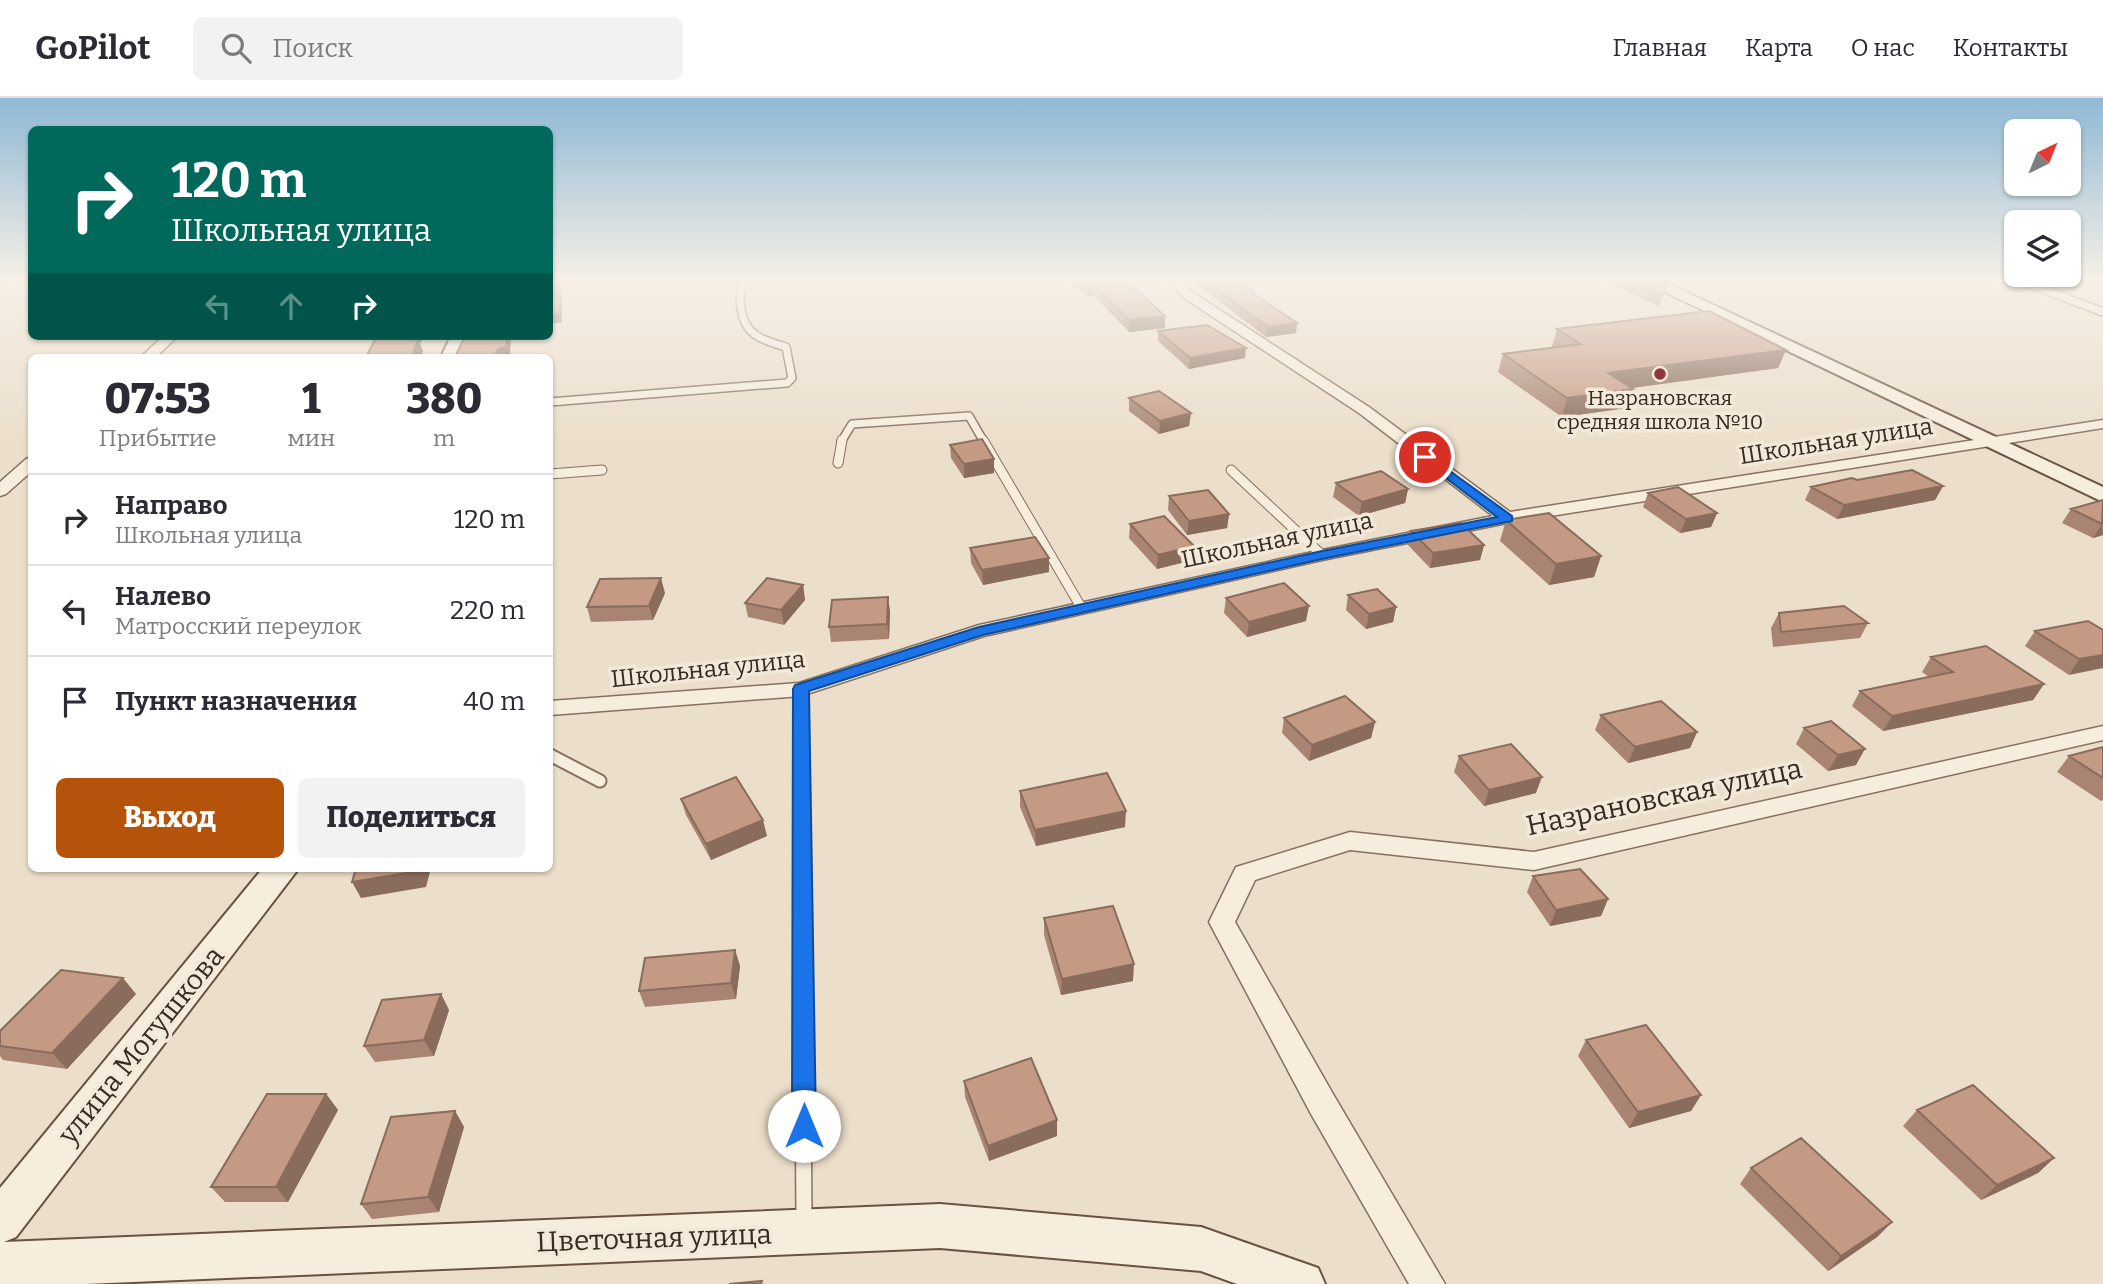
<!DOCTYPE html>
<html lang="ru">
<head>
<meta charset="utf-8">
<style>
  :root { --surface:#fff; --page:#f2f2f3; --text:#2b2b33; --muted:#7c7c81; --line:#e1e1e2; --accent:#b45309 }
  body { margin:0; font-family:Bitter,serif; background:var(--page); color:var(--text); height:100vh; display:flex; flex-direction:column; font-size:26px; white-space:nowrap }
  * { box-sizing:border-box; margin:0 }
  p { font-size:23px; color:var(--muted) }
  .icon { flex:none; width:38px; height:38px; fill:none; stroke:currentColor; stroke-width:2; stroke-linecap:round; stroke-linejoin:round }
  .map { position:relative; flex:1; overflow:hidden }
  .side { position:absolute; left:28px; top:256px; width:525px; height:518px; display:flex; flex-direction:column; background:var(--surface); border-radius:10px; box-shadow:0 2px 5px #0004 }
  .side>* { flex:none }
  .guide { position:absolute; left:28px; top:28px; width:525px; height:214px; border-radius:10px; box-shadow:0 2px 5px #0004; background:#00695c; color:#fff; overflow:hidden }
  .needle { width:46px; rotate:43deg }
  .tools { position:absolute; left:2004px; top:21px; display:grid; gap:14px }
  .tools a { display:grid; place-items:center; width:77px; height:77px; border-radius:10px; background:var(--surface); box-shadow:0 2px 5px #0004; font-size:35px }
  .pin { position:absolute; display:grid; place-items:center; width:60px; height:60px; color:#fff; margin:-30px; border:4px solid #fff; border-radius:50%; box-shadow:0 2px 7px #0007 }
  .me { position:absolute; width:77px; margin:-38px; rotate:0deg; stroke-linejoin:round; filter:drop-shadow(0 0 5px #0008) }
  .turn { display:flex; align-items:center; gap:24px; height:147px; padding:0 28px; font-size:32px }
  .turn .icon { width:91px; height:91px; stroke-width:2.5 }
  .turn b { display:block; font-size:49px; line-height:60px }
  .lanes { display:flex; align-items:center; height:66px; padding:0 28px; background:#0003; justify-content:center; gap:35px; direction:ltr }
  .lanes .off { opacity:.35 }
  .eta { display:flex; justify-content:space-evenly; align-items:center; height:119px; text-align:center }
  .eta b { font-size:42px; font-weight:800; line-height:49px }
  .button { display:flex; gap:14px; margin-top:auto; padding:14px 28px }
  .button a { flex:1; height:80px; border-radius:10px; background:var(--accent); color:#fff; font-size:28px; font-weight:800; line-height:80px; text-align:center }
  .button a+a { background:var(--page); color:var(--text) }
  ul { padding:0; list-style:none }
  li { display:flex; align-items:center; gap:21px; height:91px; padding:0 28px; border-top:2px solid var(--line) }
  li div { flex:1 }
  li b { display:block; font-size:26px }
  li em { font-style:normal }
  header { display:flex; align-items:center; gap:42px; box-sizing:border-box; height:98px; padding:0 35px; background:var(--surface); border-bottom:2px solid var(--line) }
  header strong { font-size:33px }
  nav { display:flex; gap:38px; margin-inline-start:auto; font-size:24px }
  .search { width:490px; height:63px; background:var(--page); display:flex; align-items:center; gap:18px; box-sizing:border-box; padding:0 24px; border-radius:10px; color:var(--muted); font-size:26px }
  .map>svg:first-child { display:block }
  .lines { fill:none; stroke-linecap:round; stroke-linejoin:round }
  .lane-far3-casing { stroke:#867160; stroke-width:10 }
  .lane-far2-casing { stroke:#867160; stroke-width:11 }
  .lane-far1-casing { stroke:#867160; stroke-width:15 }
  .lane-casing { stroke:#867160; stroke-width:18 }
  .street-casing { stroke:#867160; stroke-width:3 }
  .secondary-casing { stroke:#685343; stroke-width:4 }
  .lane-far3 { stroke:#f6eddd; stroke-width:7 }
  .lane-far2 { stroke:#f6eddd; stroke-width:9 }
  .lane-far1 { stroke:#f6eddd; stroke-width:11 }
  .lane { stroke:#f6eddd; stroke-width:15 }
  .street { fill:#f6eddd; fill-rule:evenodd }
  .secondary { fill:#f6eddd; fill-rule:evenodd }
  .wall { fill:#a98472 }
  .shaded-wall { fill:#8a6c5c }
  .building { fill:#c59a84; stroke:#8a6c5c; stroke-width:2 }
  .route { fill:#1a73e8; stroke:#114b97; stroke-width:2 }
  .poi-dot { fill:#8f363e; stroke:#f3e9d9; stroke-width:2.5 }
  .labels { text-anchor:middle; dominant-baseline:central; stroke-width:7; stroke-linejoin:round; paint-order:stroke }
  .far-poi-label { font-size:21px; fill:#382b22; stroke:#f3e9d9 }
  .street-label { font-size:24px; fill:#382b22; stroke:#f3e9d9 }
  .near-street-label { font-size:28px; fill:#382b22; stroke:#f3e9d9 }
</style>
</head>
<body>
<header>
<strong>GoPilot</strong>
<div class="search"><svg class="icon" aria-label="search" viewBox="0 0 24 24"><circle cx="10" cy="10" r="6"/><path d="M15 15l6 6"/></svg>Поиск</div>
<nav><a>Главная</a><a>Карта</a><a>О нас</a><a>Контакты</a></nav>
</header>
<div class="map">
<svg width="2103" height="1186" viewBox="0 0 2103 1186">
  <rect width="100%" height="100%" fill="#ebdeca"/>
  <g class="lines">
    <defs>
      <path id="lane-far3" d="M2021,183L2103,214
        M550,304L787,285L792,280L786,249C763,242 745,238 741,211C740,201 739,193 744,183
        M841,344L852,326L969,318L984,344"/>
      <path id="lane-far2" d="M983,342L1081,509
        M838,365L842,342
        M1231,372L1322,457
        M550,376L602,372"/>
      <path id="lane-far1" d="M801,591L802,828
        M550,657L600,683"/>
      <path id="lane" d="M802,826L804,1123"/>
      <path id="street" d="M1168,183H1180L1192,194L1369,309L1510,414L2103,322V330L1507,425L1322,462L984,538L801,598L550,617V603L799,585L979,527L1322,452L1493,418L1359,315L1184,200Z
        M163,238H178L156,259H141Z
        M32,359V373L6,396L0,398V384L26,361Z
        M2103,628V642L1534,772L1350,752L1255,782L1235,824L1333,996L1445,1186H1409L1311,1016L1209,824L1236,769L1350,734L1534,754Z"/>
      <path id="secondary" d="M1642,183H1662L2103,389V404Z
        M451,238H469L459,259H441Z
        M263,770H299L16,1139L4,1144L940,1106L1201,1129L1318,1170L1325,1186H1237L1201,1173L940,1150L86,1186H0V1090Z"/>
    </defs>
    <!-- lane-far3 casing -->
    <use href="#lane-far3" class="lane-far3-casing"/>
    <!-- lane-far2 casing -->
    <use href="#lane-far2" class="lane-far2-casing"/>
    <!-- lane-far1 casing -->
    <use href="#lane-far1" class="lane-far1-casing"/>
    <!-- lane casing -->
    <use href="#lane" class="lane-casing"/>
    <!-- street casing -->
    <use href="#street" class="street-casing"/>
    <!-- secondary casing -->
    <use href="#secondary" class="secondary-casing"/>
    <!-- lane-far3 -->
    <use href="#lane-far3" class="lane-far3"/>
    <!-- lane-far2 -->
    <use href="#lane-far2" class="lane-far2"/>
    <!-- lane-far1 -->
    <use href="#lane-far1" class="lane-far1"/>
    <!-- lane -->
    <use href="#lane" class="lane"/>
    <!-- street -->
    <use href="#street" class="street"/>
    <!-- secondary -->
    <use href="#secondary" class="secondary"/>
  </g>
  <!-- wall -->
  <path class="wall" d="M0,183H15L11,185H0Z
    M550,183H573L571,186H561L562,224L550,226Z
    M1069,183H1127L1165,230L1129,234L1093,197L1087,198Z
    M1193,183H1237L1253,193V195L1297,225L1296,235L1266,239Z
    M1604,183H1662L1668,186L1659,208Z
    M1557,231L1786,252L1778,270L1632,290L1627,310L1562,319L1498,274L1503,256L1553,250L1552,249Z
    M1158,233L1245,260L1189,271L1158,243Z
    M1129,300L1191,315L1189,328L1159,336L1129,313Z
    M950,347L994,361V375L964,380L951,360Z
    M1857,382L1943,388L1935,402L1837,421L1805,402L1811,389Z
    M1336,385L1408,391L1405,405L1359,418L1333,399Z
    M1648,395L1717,415L1711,429L1680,435L1643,409Z
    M1169,398L1229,416L1227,430L1187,437L1168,412Z
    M2103,402V437L2093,440L2062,425L2071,411Z
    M1506,422L1601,458L1594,479L1549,487L1500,443Z
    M1130,426L1193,462L1157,471L1129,440Z
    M1411,433L1484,447L1480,462L1430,470L1408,447Z
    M970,450L1049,474L983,487L971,465Z
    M803,487L805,502L784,527L748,519L745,505Z
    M665,495L653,522L591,524L587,509Z
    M1348,497L1396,509L1393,524L1366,531L1346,512Z
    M888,499L890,514L889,541L831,544L829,529Z
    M1226,500L1306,523L1247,539L1224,515Z
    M1779,515L1868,525L1860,540L1773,549L1771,530Z
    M2103,532L2069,577L2025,548L2035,533Z
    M1931,559L2044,586L2033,602L1883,633L1852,608L1860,593L1929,579L1922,574Z
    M1601,617L1697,634L1690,650L1628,665L1595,632Z
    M1284,620L1375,624L1371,640L1309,663L1282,635Z
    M1804,630L1856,667L1828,673L1796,646Z
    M2103,649V702L2101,703L2057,674L2069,658Z
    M1459,658L1536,695L1484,708L1454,674Z
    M1020,693L1125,729L1036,748L1020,709Z
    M681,701L767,738L711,762L686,717Z
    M1533,778L1608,801L1601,818L1550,828L1527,794Z
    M1044,820L1133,883L1061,897L1044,837Z
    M735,852L740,868L736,901L645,909L639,893Z
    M136,896L67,971L3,962L0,958V933Z
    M441,896L449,912L434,958L375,964L364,948Z
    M1586,942L1701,997L1691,1013L1629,1030L1578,958Z
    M964,983L1057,1038L989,1063L965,999Z
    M326,996L338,1012L288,1104H225L211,1089Z
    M1917,1012L2054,1060L2038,1075L1981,1102L1903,1028Z
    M455,1013L464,1029L439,1114L372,1121L361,1106Z
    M1751,1070L1892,1124L1877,1139L1828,1173L1740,1086Z"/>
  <!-- shaded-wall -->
  <path class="shaded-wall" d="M559,183H560L561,186L562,224L550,226V217Z
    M1093,186V197L1087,198L1088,187Z
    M1165,218V230L1129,234V222Z
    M1297,225L1296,235L1266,239L1268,229Z
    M414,238H423L420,246L423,253L421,259H412V242Z
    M507,238H511L510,259H494L498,251Z
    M1246,250L1245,260L1189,271L1190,260Z
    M1786,252L1778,270L1602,294L1608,275Z
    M1633,291L1627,310L1562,319L1567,300Z
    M1191,315L1189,328L1159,336L1160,323Z
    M994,361V375L964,380V366Z
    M1943,388L1935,402L1837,421L1844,407Z
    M1408,391L1405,405L1359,418L1362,404Z
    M1717,415L1711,429L1680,435L1686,421Z
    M1229,416L1227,430L1187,437L1189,423Z
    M2102,426L2103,437L2093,440Z
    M1484,447L1480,462L1430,470L1433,455Z
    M1194,448L1193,462L1157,471L1158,457Z
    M1601,458L1594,479L1549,487L1556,466Z
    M1049,460V474L983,487L982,472Z
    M661,480L665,495L653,522L649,508Z
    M803,487L805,502L784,527L781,512Z
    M888,499L890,514L889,541L887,526Z
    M1309,508L1306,523L1247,539L1249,524Z
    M1396,509L1393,524L1366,531L1369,516Z
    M2103,557V570L2069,577L2079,561Z
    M2044,586L2033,602L1883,633L1892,618Z
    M1375,624L1371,640L1309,663L1312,647Z
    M1697,634L1690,650L1628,665L1635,649Z
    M1865,651L1856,667L1828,673L1838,657Z
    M1542,679L1536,695L1484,708L1489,692Z
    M1126,713L1125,729L1036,748L1035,732Z
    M763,722L767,738L711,762L706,746Z
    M419,770H431L426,789L361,800L352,784Z
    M1608,801L1601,818L1550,828L1556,812Z
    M735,852L740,868L736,901L731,885Z
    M1134,866L1133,883L1061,897L1062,881Z
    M123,880L136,896L67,971L52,955Z
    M441,896L449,912L434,958L424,942Z
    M326,996L338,1012L288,1104L276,1089Z
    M1701,997L1691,1013L1629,1030L1638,1014Z
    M455,1013L464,1029L439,1114L428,1099Z
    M1057,1022V1038L989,1063L988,1048Z
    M2054,1060L2038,1075L1981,1102L1997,1087Z
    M1892,1124L1877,1139L1828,1173L1841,1158Z"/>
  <!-- building -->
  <path class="building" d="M550,183H559L560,216L550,217Z
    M1082,183H1127L1165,218L1129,222L1093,186L1088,187Z
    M1205,183H1237L1253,193H1250L1297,225L1268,229Z
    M1631,183H1662L1668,186L1663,197Z
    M1709,213L1786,252L1608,275L1633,291L1567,300L1503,256L1581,246L1557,231Z
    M1207,227L1246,250L1190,260L1158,233Z
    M377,238H414L412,242L418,241L412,259H366Z
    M465,238H507L506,249L498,251L494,259H455Z
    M1159,293L1191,315L1160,323L1129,300Z
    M982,341L994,361L964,366L950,347Z
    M1912,372L1943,388L1844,407L1811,389L1852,380L1857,382Z
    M1381,373L1408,391L1362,404L1336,385Z
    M1678,389L1717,415L1686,421L1648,395Z
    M1208,392L1229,416L1189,423L1169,398Z
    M2103,402L2102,426L2071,411Z
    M1549,415L1601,458L1556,466L1506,422Z
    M1164,418L1194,448L1158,457L1130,426Z
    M1461,425L1484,447L1433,455L1411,433Z
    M1035,439L1049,460L982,472L970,450Z
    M661,480L649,508L587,509L600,481Z
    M767,480L803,487L781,512L745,505Z
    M1284,485L1309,508L1249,524L1226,500Z
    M1377,491L1396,509L1369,516L1348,497Z
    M888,499L887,526L829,529L832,502Z
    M1844,508L1868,525L1781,534L1779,515Z
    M2088,523L2103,532V557L2079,561L2035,533Z
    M1986,548L2044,586L1892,618L1860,593L1953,574L1931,559Z
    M1345,598L1375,624L1312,647L1284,620Z
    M1661,603L1697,634L1635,649L1601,617Z
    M1831,623L1865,651L1838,657L1804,630Z
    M1511,646L1542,679L1489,692L1459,658Z
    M2103,649V680L2069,658Z
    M1107,675L1126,713L1035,732L1020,693Z
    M736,679L763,722L706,746L681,701Z
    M356,770H419L418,773L352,784Z
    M1580,771L1608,801L1556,812L1533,778Z
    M1113,808L1134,866L1062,881L1044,820Z
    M735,852L731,885L639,893L645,860Z
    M61,872L123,880L52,955L0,948V933Z
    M441,896L424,942L364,948L382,902Z
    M1646,927L1701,997L1638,1014L1586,942Z
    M1031,960L1057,1022L988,1048L964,983Z
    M1973,987L2054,1060L1997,1087L1917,1012Z
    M267,996H326L276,1089H211Z
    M455,1013L428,1099L361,1106L391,1019Z
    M1801,1040L1892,1124L1841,1158L1751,1070Z
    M762,1183L761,1186H729Z"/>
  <!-- sky -->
  <linearGradient id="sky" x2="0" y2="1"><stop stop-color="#8fb9d5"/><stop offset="0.52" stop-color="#f6f0e7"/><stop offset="1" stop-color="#f6f0e7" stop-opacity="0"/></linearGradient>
  <rect width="2103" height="349" fill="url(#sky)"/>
  <!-- route -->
  <path class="route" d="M1425,355L1512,418V423L1322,461L983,537L809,593L816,1028L812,1036L804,1039L796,1036L792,1028L793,591L795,587L979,529L1322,453L1497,419L1421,361L1419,359Z"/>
  <!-- markers -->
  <circle class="poi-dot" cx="1660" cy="276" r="7"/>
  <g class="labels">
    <!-- far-poi labels -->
    <g class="far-poi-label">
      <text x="1660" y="300">Назрановская<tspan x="1660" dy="24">средняя школа №10</tspan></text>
    </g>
    <!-- street labels -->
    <g class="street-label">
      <text transform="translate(1836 343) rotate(-9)">Школьная улица</text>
      <text transform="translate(1277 442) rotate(-12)">Школьная улица</text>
      <text transform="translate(708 571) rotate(-6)">Школьная улица</text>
    </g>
    <!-- near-street labels -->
    <g class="near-street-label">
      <text transform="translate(1664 699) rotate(-12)">Назрановская улица</text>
      <text transform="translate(141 947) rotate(-51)">улица Могушкова</text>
      <text transform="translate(654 1140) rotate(-2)">Цветочная улица</text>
    </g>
  </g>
</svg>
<div class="tools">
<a><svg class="needle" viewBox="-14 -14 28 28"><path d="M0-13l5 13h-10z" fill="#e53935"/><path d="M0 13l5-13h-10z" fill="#7c7c81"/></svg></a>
<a><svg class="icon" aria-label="layers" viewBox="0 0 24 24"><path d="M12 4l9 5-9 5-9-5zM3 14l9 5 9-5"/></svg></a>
</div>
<div class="pin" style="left:1425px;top:359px;background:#d93025"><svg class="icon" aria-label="arrive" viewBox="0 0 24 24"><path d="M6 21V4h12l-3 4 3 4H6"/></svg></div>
<svg class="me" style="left:804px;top:1028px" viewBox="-20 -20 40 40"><circle r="19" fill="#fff"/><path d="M0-13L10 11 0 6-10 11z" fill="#1a73e8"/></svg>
<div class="guide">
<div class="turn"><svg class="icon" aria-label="right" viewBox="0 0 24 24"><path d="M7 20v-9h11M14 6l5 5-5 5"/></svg><div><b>120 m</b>Школьная улица</div></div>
<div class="lanes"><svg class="icon off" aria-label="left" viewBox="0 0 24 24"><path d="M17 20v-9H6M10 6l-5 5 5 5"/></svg><svg class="icon off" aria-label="ahead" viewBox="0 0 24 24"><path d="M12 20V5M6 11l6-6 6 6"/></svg><svg class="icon" aria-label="right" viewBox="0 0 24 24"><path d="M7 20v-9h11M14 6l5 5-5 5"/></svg></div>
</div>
<section class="side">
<div class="eta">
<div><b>07:53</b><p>Прибытие</p></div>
<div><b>1</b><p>мин</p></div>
<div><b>380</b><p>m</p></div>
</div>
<ul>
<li><svg class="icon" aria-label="right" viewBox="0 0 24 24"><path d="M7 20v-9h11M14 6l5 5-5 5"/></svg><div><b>Направо</b><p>Школьная улица</p></div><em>120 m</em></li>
<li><svg class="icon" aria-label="left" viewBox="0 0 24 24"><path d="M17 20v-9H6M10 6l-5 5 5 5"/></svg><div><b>Налево</b><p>Матросский переулок</p></div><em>220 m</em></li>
<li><svg class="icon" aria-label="arrive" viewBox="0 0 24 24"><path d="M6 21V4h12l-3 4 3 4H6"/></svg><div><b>Пункт назначения</b></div><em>40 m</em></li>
</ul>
<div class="button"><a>Выход</a><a>Поделиться</a></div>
</section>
</div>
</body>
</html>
